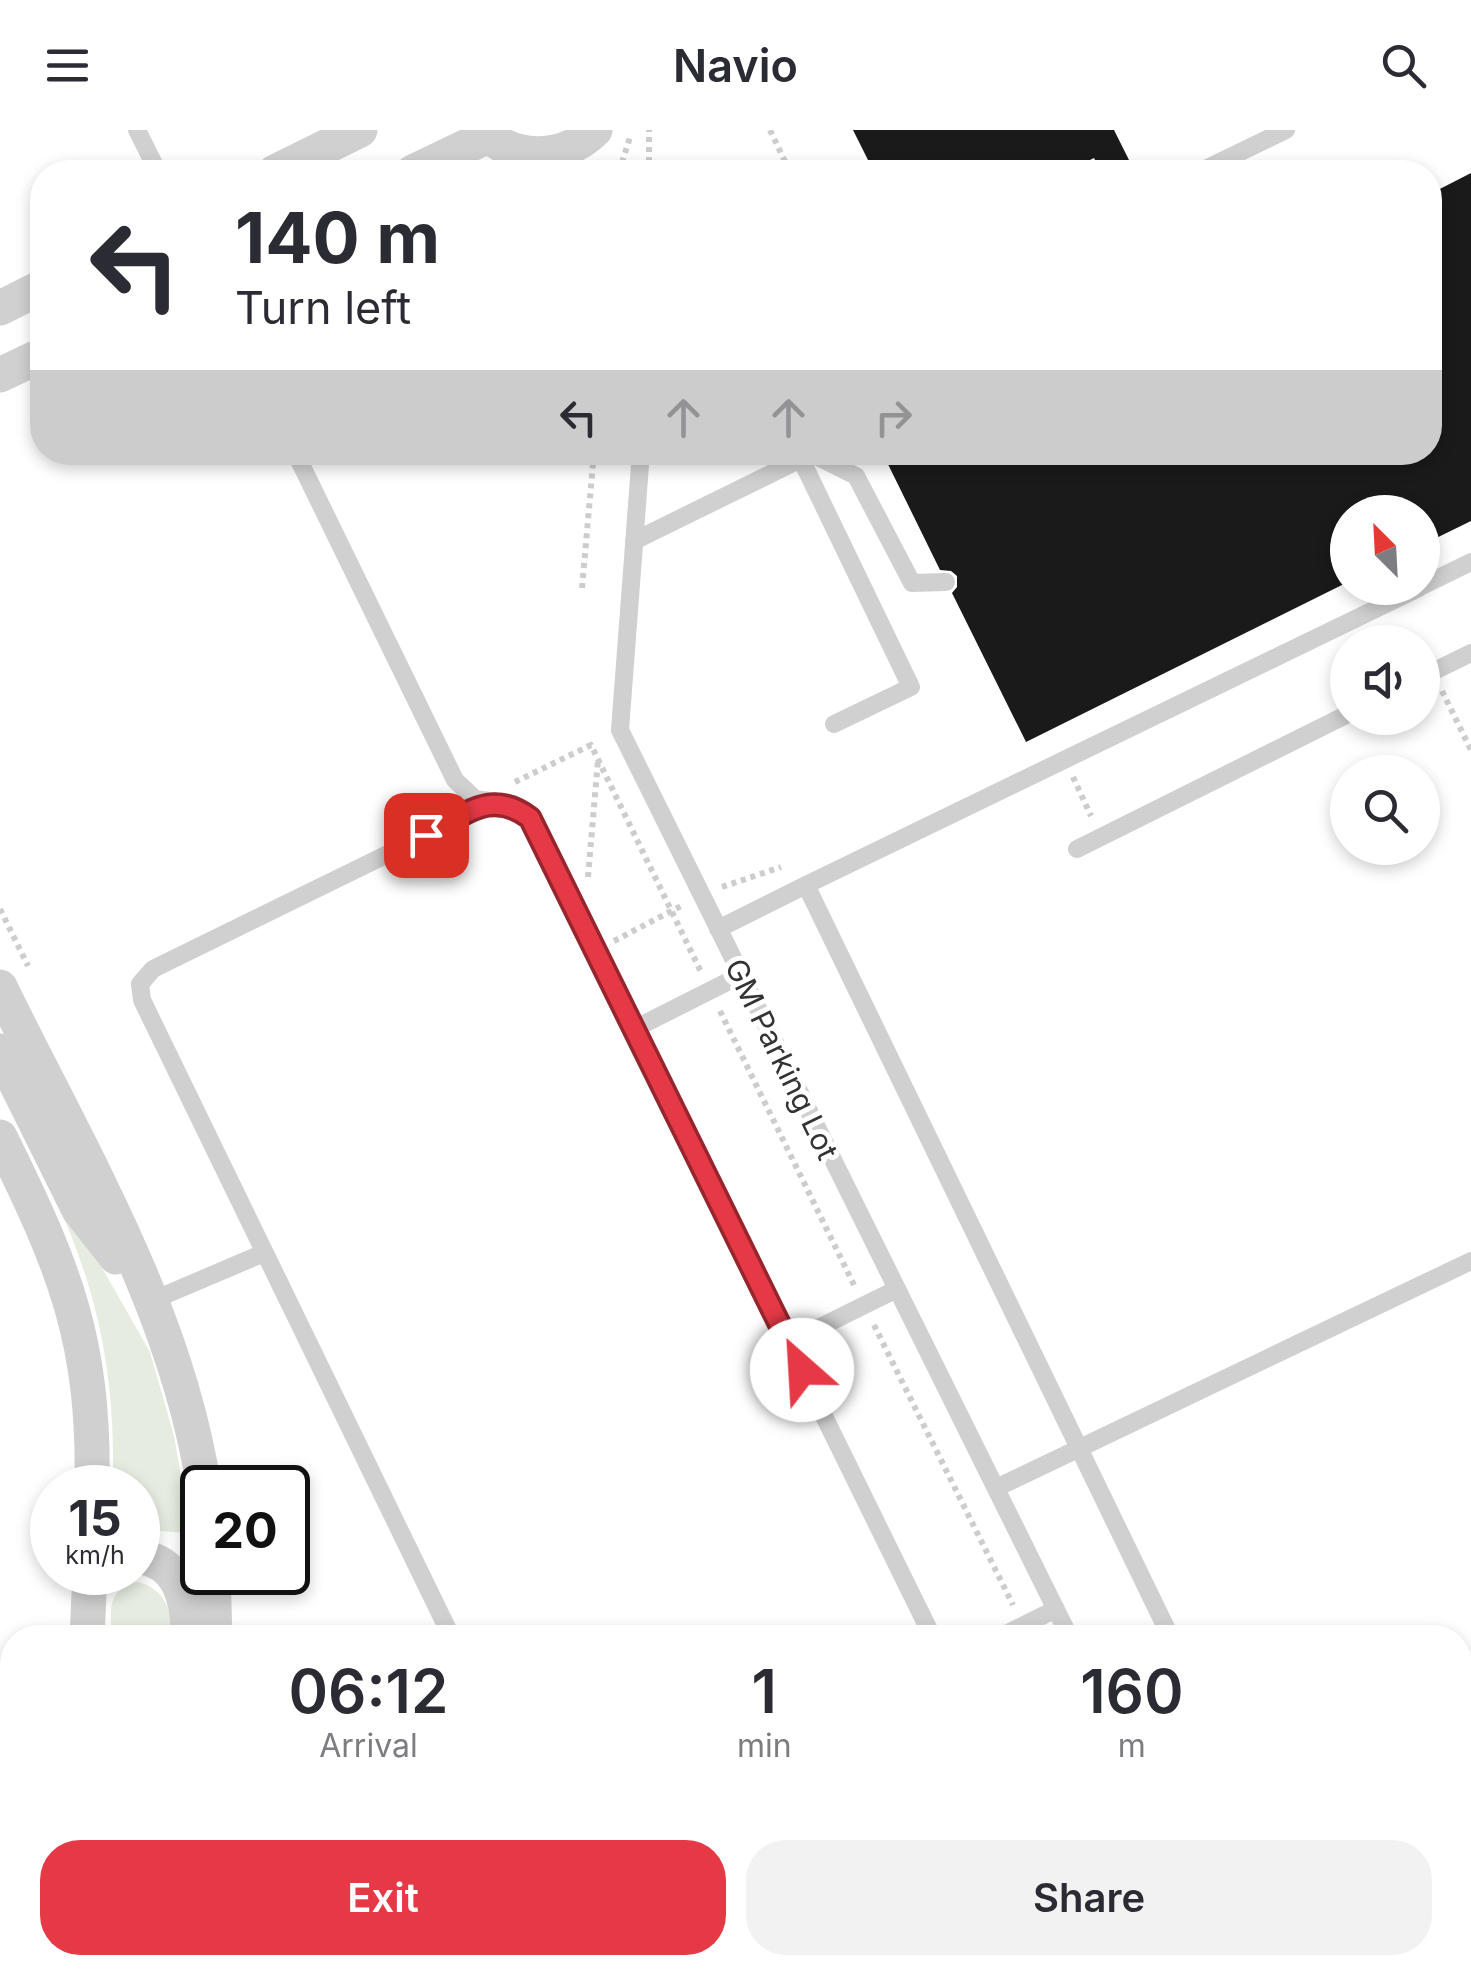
<!DOCTYPE html>
<html lang="en">
<head>
<meta charset="utf-8">
<style>
  :root { --surface:#fff; --page:#f2f2f3; --text:#2b2b33; --muted:#7c7c81; --accent:#e63946 }
  body { margin:0; font-family:Inter,sans-serif; background:var(--page); color:var(--text); height:100vh; display:flex; flex-direction:column; font-size:38px; white-space:nowrap }
  * { box-sizing:border-box; margin:0 }
  p { font-size:32px; color:var(--muted) }
  .icon { flex:none; width:55px; height:55px; fill:none; stroke:currentColor; stroke-width:2; stroke-linecap:round; stroke-linejoin:round }
  .map { position:relative; flex:1; overflow:hidden }
  .side { position:absolute; left:0px; top:1495px; width:1472px; height:350px; display:flex; flex-direction:column; background:var(--surface); border-radius:40px 40px 0 0; box-shadow:0 5px 15px #0003 }
  .side>* { flex:none }
  .hud { position:absolute; left:30px; top:30px; width:1412px; height:305px; border-radius:40px; box-shadow:0 5px 15px #0003; background:#fff; color:var(--text); overflow:hidden }
  .needle { width:65px; rotate:336deg }
  .fabs { position:absolute; left:1330px; top:365px; display:grid; gap:20px }
  .fabs a { display:grid; place-items:center; width:110px; height:110px; border-radius:50%; background:var(--surface); box-shadow:0 5px 15px #0003; font-size:50px }
  .speed { position:absolute; left:30px; top:1335px; display:flex; gap:20px; font-size:50px; font-weight:700; text-align:center }
  .speed>* { display:grid; place-content:center; width:130px; height:130px; border-radius:50%; background:var(--surface); box-shadow:0 5px 15px #0003; line-height:1 }
  .speed small { font-size:25px; font-weight:400 }
  .speed .limit { border:5px solid #111; border-radius:15px; background:#fff; color:#111 }
  .pin { position:absolute; display:grid; place-items:center; width:85px; height:85px; color:#fff; margin:-42px; border-radius:20px; box-shadow:0 5px 15px #0006 }
  .me { position:absolute; width:110px; margin:-55px; rotate:334deg; stroke-linejoin:round; filter:drop-shadow(0 0 8px #0008) }
  .turn { display:flex; align-items:center; gap:35px; height:210px; padding:0 40px; font-size:45px }
  .turn .icon { width:130px; height:130px; stroke-width:2.5 }
  .turn b { display:block; font-size:70px; line-height:85px }
  .lanes { display:flex; align-items:center; height:95px; padding:0 40px; background:#0003; justify-content:center; gap:50px; direction:ltr }
  .lanes .off { opacity:.35 }
  .eta { display:flex; justify-content:space-evenly; align-items:center; height:170px; text-align:center }
  .eta b { font-size:60px; font-weight:600; line-height:70px }
  .button { display:flex; gap:20px; margin-top:auto; padding:20px 40px }
  .button a { flex:1; height:115px; border-radius:40px; background:var(--accent); color:#fff; font-size:40px; font-weight:600; line-height:115px; text-align:center }
  .button a+a { background:var(--page); color:var(--text) }
  header { display:flex; justify-content:space-between; align-items:center; height:130px; padding:0 40px; background:var(--surface); font-size:45px; font-weight:600 }
  .map>svg:first-child { display:block }
  .green { fill:#e6ecdf }
  .building { fill:#1a1a1a }
  .lines { fill:none; stroke-linecap:round; stroke-linejoin:round }
  .path { stroke:#cdcdcd; stroke-width:6; stroke-dasharray:5 5; stroke-linecap:butt }
  .lane { stroke:#d0d0d0; stroke-width:18 }
  .street { stroke:#d0d0d0; stroke-width:35 }
  .route-casing { stroke:#96252e; stroke-width:25 }
  .route { stroke:#e63946; stroke-width:18 }
  .labels { text-anchor:middle; dominant-baseline:central; stroke-width:10; stroke-linejoin:round; paint-order:stroke }
  .street-label { font-size:30px; fill:#333; stroke:#fff }
</style>
</head>
<body>
<header><svg class="icon" aria-label="menu" viewBox="0 0 24 24"><path d="M4 6h16M4 12h16M4 18h16"/></svg>Navio<svg class="icon" aria-label="search" viewBox="0 0 24 24"><circle cx="10" cy="10" r="6"/><path d="M15 15l6 6"/></svg></header>
<div class="map">
<svg width="1471" height="1845" viewBox="0 0 1471 1845">
  <rect width="100%" height="100%" fill="#fff"/>
  <!-- green -->
  <path class="green" d="M63,1086L77,1094L150,1222L174,1306L190,1399L186,1403L138,1399V1358L113,1357C115,1257 103,1179 63,1086Z
    M137,1452C166,1458 170,1482 178,1508H113C109,1481 107,1460 137,1452Z"/>
  <!-- building -->
  <path class="building" d="M853,0H1114L1135,42H1101L1094,28L1066,42H874Z
    M1471,43V391L1422,415V382H1348V452L1026,612L952,463L957,457V446L951,441L940,440L882,322H1430V64Z"/>
  <g class="lines">
    <!-- path -->
    <path class="path" d="M770,0L790,42
      M619,42L631,4
      M649,42V0
      M582,458L594,322
      M1442,561L1471,620
      M1073,647L1091,686
      M515,652L591,615L701,842
      M588,747L598,630
      M722,757L781,737
      M0,779L28,836
      M614,811L683,775
      M720,881L855,1157
      M874,1195L1013,1475
      M1188,1832L1194,1845
      M242,1845L243,1832"/>
    <!-- lane -->
    <path class="lane" d="M137,0L158,42
      M1199,42L1286,0
      M295,322L455,650L475,669L512,674L530,688L933,1508
      M641,322L620,600L1070,1508
      M812,324L856,346L912,453L946,452
      M801,329L911,557L834,594
      M634,411L809,325
      M1422,456L1471,432
      M1422,547L1471,523
      M1077,719L1348,584
      M806,755L1419,458
      M718,799L806,755L1171,1508
      M634,899L741,845
      M151,1171L264,1123
      M788,1213L895,1160
      M996,1358L1471,1131
      M452,1508L142,870L140,854L153,839L494,672
      M998,1508L1056,1479
      M1460,1592L1471,1586
      M611,1832L617,1845
      M1228,1832L1234,1845
      M909,1845L934,1832"/>
    <!-- street -->
    <path class="street" d="M482,0C513,32 564,31 595,0
      M275,42L360,0
      M413,42L488,6
      M0,178L42,157
      M0,245L42,225
      M0,857C78,1017 177,1179 204,1358
      M0,921L79,1080L116,1127
      M0,1007C64,1137 95,1209 92,1358
      M138,1427C179,1430 189,1471 188,1508
      M213,1442L215,1508
      M87,1508L90,1442
      M194,1832L197,1845
      M79,1845V1832
      M106,1845V1832"/>
  </g>
  <g class="lines">
    <defs>
      <path id="route" d="M426,705C466,685 490,658 530,688L802,1240"/>
    </defs>
    <!-- route casing -->
    <use href="#route" class="route-casing"/>
    <!-- route -->
    <use href="#route" class="route"/>
  </g>
  <g class="labels">
    <!-- street labels -->
    <g class="street-label">
      <text transform="translate(782 929) rotate(64)">GM Parking Lot</text>
    </g>
  </g>
</svg>
<div class="fabs">
<a><svg class="needle" viewBox="-14 -14 28 28"><path d="M0-13l5 13h-10z" fill="#e53935"/><path d="M0 13l5-13h-10z" fill="#7c7c81"/></svg></a>
<a><svg class="icon" aria-label="sound" viewBox="0 0 24 24"><path d="M4 9h4l5-4v14l-5-4H4zM17 9q2 3 0 6"/></svg></a>
<a><svg class="icon" aria-label="search" viewBox="0 0 24 24"><circle cx="10" cy="10" r="6"/><path d="M15 15l6 6"/></svg></a>
</div>
<div class="speed"><div>15<small>km/h</small></div><div class="limit">20</div></div>
<div class="pin" style="left:426px;top:705px;background:#d93025"><svg class="icon" aria-label="arrive" viewBox="0 0 24 24"><path d="M6 21V4h12l-3 4 3 4H6"/></svg></div>
<svg class="me" style="left:802px;top:1240px" viewBox="-20 -20 40 40"><circle r="19" fill="#fff"/><path d="M0-13L10 11 0 6-10 11z" fill="#e63946"/></svg>
<div class="hud">
<div class="turn"><svg class="icon" aria-label="left" viewBox="0 0 24 24"><path d="M17 20v-9H6M10 6l-5 5 5 5"/></svg><div><b>140 m</b>Turn left</div></div>
<div class="lanes"><svg class="icon" aria-label="left" viewBox="0 0 24 24"><path d="M17 20v-9H6M10 6l-5 5 5 5"/></svg><svg class="icon off" aria-label="ahead" viewBox="0 0 24 24"><path d="M12 20V5M6 11l6-6 6 6"/></svg><svg class="icon off" aria-label="ahead" viewBox="0 0 24 24"><path d="M12 20V5M6 11l6-6 6 6"/></svg><svg class="icon off" aria-label="right" viewBox="0 0 24 24"><path d="M7 20v-9h11M14 6l5 5-5 5"/></svg></div>
</div>
<section class="side">
<div class="eta">
<div><b>06:12</b><p>Arrival</p></div>
<div><b>1</b><p>min</p></div>
<div><b>160</b><p>m</p></div>
</div>
<div class="button"><a>Exit</a><a>Share</a></div>
</section>
</div>
</body>
</html>
